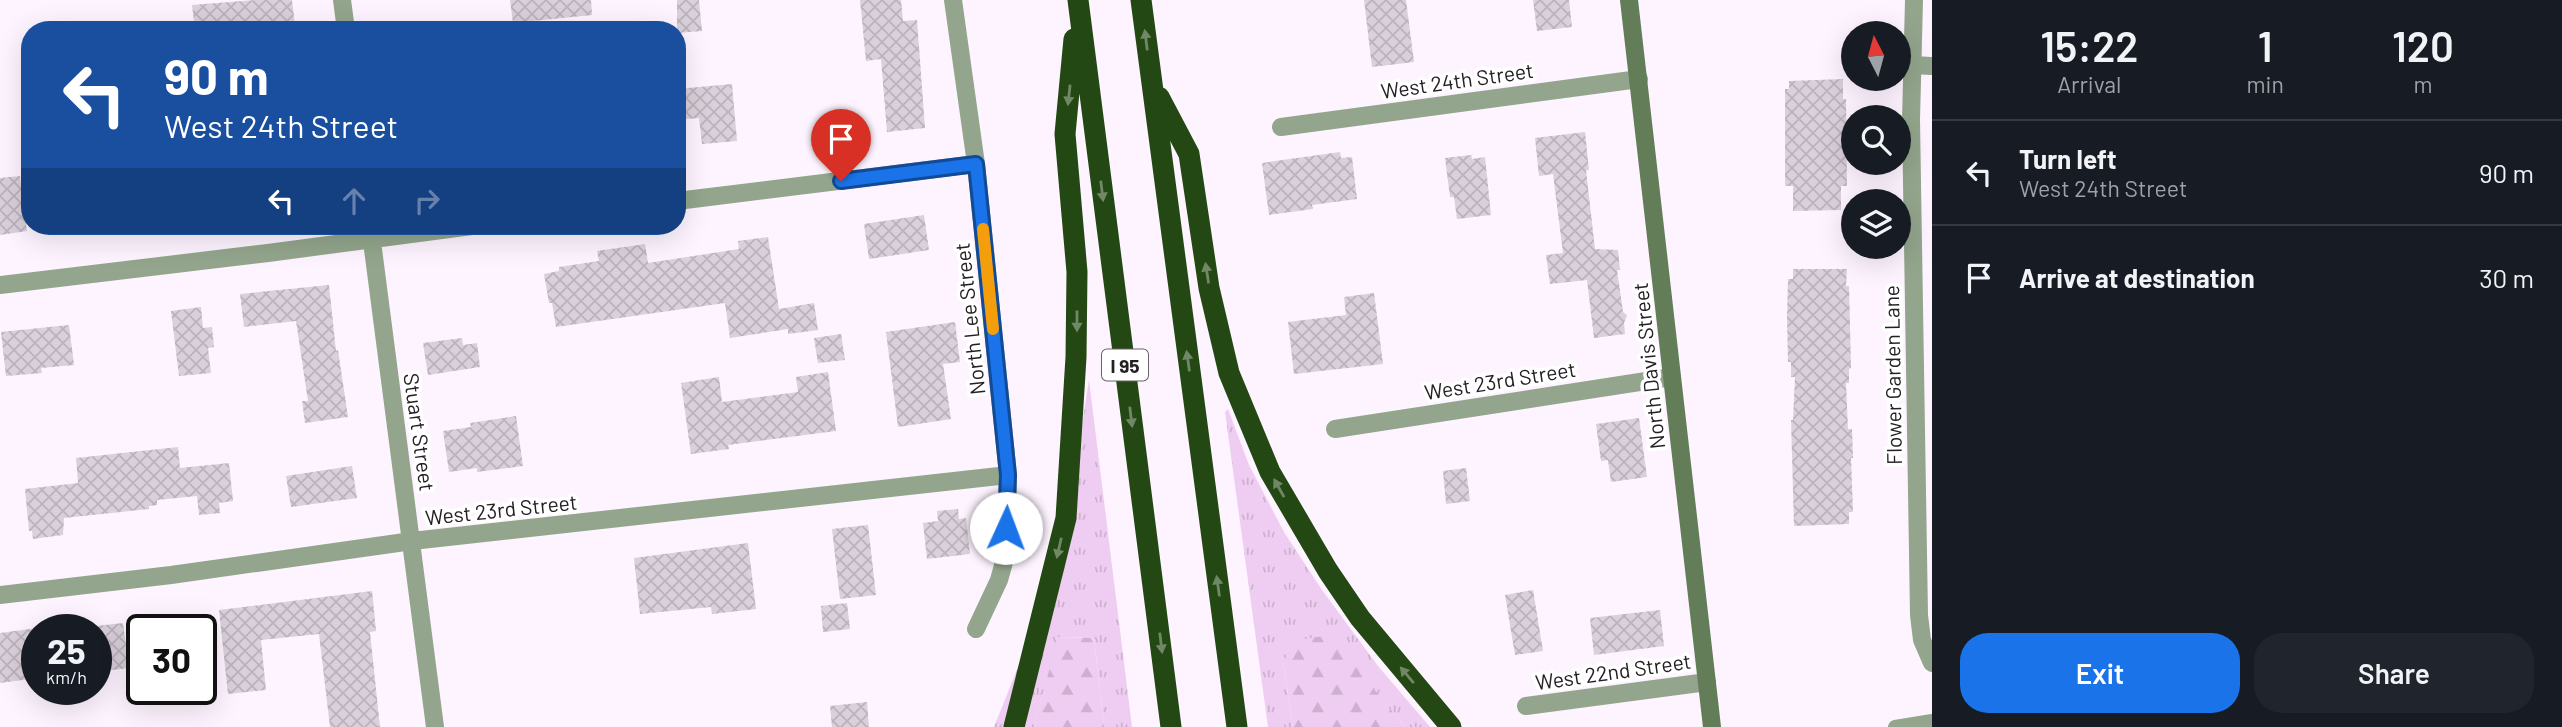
<!DOCTYPE html>
<html lang="en">
<head>
<meta charset="utf-8">
<style>
  :root { --surface:#171b24; --page:#20242c; --text:#f1f3f6; --muted:#9ea1a6; --line:#363941; --accent:#1a73e8 }
  body { margin:0; font-family:Barlow,sans-serif; background:var(--page); color:var(--text); height:100vh; display:flex; flex-direction:column; font-size:26px; white-space:nowrap }
  * { box-sizing:border-box; margin:0 }
  p { font-size:23px; color:var(--muted) }
  .icon { flex:none; width:38px; height:38px; fill:none; stroke:currentColor; stroke-width:2; stroke-linecap:round; stroke-linejoin:round }
  .map { position:relative; flex:1; overflow:hidden }
  .side { display:flex; flex-direction:column; background:var(--surface); width:630px }
  .side>* { flex:none }
  .hud { position:absolute; left:21px; top:21px; width:665px; height:214px; border-radius:28px; box-shadow:0 7px 28px #0002; background:#1a4fa0; color:#fff; overflow:hidden }
  .needle { width:46px; rotate:354deg }
  .fabs { position:absolute; left:1841px; top:21px; display:grid; gap:14px }
  .fabs a { display:grid; place-items:center; width:70px; height:70px; border-radius:50%; background:var(--surface); box-shadow:0 7px 28px #0002; font-size:35px }
  .speed { position:absolute; left:21px; top:614px; display:flex; gap:14px; font-size:35px; font-weight:700; text-align:center }
  .speed>* { display:grid; place-content:center; width:91px; height:91px; border-radius:50%; background:var(--surface); box-shadow:0 7px 28px #0002; line-height:1 }
  .speed small { font-size:18px; font-weight:400 }
  .speed .limit { border:4px solid #111; border-radius:10px; background:#fff; color:#111 }
  .pin { position:absolute; display:grid; place-items:center; width:60px; height:60px; color:#fff; margin:-72px -30px; border-radius:50% 50% 50% 0; rotate:-45deg; box-shadow:0 0 7px #0007 }
  .pin .icon { rotate:45deg }
  .me { position:absolute; width:77px; margin:-38px; rotate:2deg; stroke-linejoin:round; filter:drop-shadow(0 0 5px #0008) }
  .turn { display:flex; align-items:center; gap:24px; height:147px; padding:0 28px; font-size:32px }
  .turn .icon { width:91px; height:91px; stroke-width:2.5 }
  .turn b { display:block; font-size:49px; line-height:60px }
  .lanes { display:flex; align-items:center; height:66px; padding:0 28px; background:#0003; justify-content:center; gap:35px; direction:ltr }
  .lanes .off { opacity:.35 }
  .eta { display:flex; justify-content:space-evenly; align-items:center; height:119px; text-align:center }
  .eta b { font-size:42px; font-weight:600; line-height:49px }
  .button { display:flex; gap:14px; margin-top:auto; padding:14px 28px }
  .button a { flex:1; height:80px; border-radius:28px; background:var(--accent); color:#fff; font-size:28px; font-weight:600; line-height:80px; text-align:center }
  .button a+a { background:var(--page); color:var(--text) }
  ul { padding:0; list-style:none }
  li { display:flex; align-items:center; gap:21px; height:105px; padding:0 28px; border-top:2px solid var(--line) }
  li div { flex:1 }
  li b { display:block; font-size:26px }
  li em { font-style:normal }
  main { display:flex; flex:1; min-height:0 }
  .map>svg:first-child { display:block }
  .grass { fill:url(#grass-tufts) }
  .forest { fill:url(#forest-firs) }
  .building { fill:url(#building-cross-hatch) }
  .lines { fill:none; stroke-linecap:round; stroke-linejoin:round }
  .lane { stroke:#93a58c; stroke-width:14 }
  .street { stroke:#93a58c; stroke-width:18 }
  .secondary { stroke:#637d59; stroke-width:18 }
  .highway { stroke:#244813; stroke-width:21 }
  .oneway { fill:#718866 }
  .route-casing { stroke:#114b97; stroke-width:18 }
  .route { stroke:#1a73e8; stroke-width:12 }
  .slow { stroke:#f59e0b; stroke-width:12 }
  .labels { text-anchor:middle; dominant-baseline:central; stroke-width:7; stroke-linejoin:round; paint-order:stroke }
  .shield { fill:#fff; stroke:#666366; stroke-width:2 }
  .shield-label { font-size:19px; font-weight:bold; fill:#242024 }
  .street-label { font-size:21px; fill:#242024; stroke:#fff }
</style>
</head>
<body>
<main>
<div class="map">
<svg width="1932" height="727" viewBox="0 0 1932 727">
  <defs>
    <pattern id="grass-tufts" width="24" height="20" patternUnits="userSpaceOnUse" patternTransform="scale(1.75)"><rect width="24" height="20" fill="#efcdf2"/><path d="M3 7l-1-3M5 7V3M7 7l1-3M15 17l-1-3M17 17v-4M19 17l1-3" fill="none" stroke="#cdb0cf"/></pattern>
    <pattern id="forest-firs" width="22" height="20" patternUnits="userSpaceOnUse" patternTransform="scale(1.75)"><rect width="22" height="20" fill="#efcdf2"/><path d="M5 1l3.5 6h-7zM16 11l3.5 6h-7z" fill="#cdb0cf"/></pattern>
    <pattern id="building-cross-hatch" width="8" height="8" patternUnits="userSpaceOnUse" patternTransform="scale(1.75)"><rect width="8" height="8" fill="#dad0db"/><path d="M0 0l8 8M0 8l8-8" fill="none" stroke="#bbb2bc"/></pattern>
  </defs>
  <rect width="100%" height="100%" fill="#fef4ff"/>
  <!-- grass -->
  <path class="grass" d="M1089,380L1132,727H1104L1094,638L1059,637L1034,727H994L1028,642L1070,502Z
    M1228,409L1249,465L1284,532L1322,590L1378,666L1430,727H1406L1397,718L1283,662L1293,727H1268L1225,412Z"/>
  <!-- forest -->
  <path class="forest" d="M1331,635L1397,718L1406,727H1293L1283,662L1297,640Z
    M1058,637L1094,638L1104,727H1034Z"/>
  <!-- building -->
  <path class="building" d="M255,0H292L295,26L266,30H195L192,5Z
    M510,0H591L592,15L513,23Z
    M677,0H699L702,31L677,33Z
    M860,0H901L903,21L917,20L925,128L887,132L881,59L866,61Z
    M1364,0H1406L1414,62L1372,67Z
    M1533,0H1569L1572,27L1537,31Z
    M1843,79V99H1846L1847,186H1841V210L1793,211V186H1785V89H1789V81Z
    M732,84L737,141L702,144L699,118L677,120V89Z
    M1585,132L1589,170H1586L1595,249L1618,250L1620,270H1617L1623,312L1627,315L1624,323L1625,334L1594,338L1587,280L1550,284L1546,255L1563,253L1553,174L1539,176L1535,138Z
    M1340,152L1341,158L1352,157L1357,199L1312,205L1313,209L1269,215L1262,163Z
    M1471,155L1472,159L1485,157L1491,215L1457,219L1454,197H1450L1445,158Z
    M20,176L27,231L0,235V178Z
    M924,215L929,250L869,259L864,224Z
    M768,237L779,309L814,303L818,330L788,334V329L730,338L725,303L556,327L552,303H549L544,274L559,271V267L599,261L597,251L645,244L648,263L739,249L738,241Z
    M1793,269H1847L1846,286H1849L1851,368L1849,369V383H1846L1848,429H1852L1853,458H1851L1853,512H1849V524L1794,526L1791,420H1793L1795,377H1791V362H1788L1787,318L1788,279H1793Z
    M329,285L336,351L338,350L348,417L305,423L302,401H308L296,321L244,327L240,294Z
    M1374,293L1383,364L1294,374L1288,322L1346,315L1344,297Z
    M201,307L203,328L212,327L214,347L208,348L211,373L179,376L171,311Z
    M955,322L960,362L943,364L951,419L898,427L886,332Z
    M69,325L74,365L41,368L42,373L6,376L1,332Z
    M841,334L845,360L818,363L814,338Z
    M462,338L463,345L477,343L480,367L428,375L423,343Z
    M828,372L836,431L728,445L729,449L691,454L681,383L719,377L722,402L798,392L796,377Z
    M516,416L523,466L477,472V468L449,472L443,431L471,427L470,423Z
    M1639,418L1647,477L1611,482L1608,460L1601,461L1596,424Z
    M178,447L180,468L229,463L233,501L219,503L220,513L199,515L197,496L157,500V505L149,506V509L64,518L63,535L33,539L32,531H29L25,489L78,483L76,458Z
    M352,466L357,498L291,507L286,476Z
    M1466,468L1470,501L1446,504L1443,471Z
    M958,509L959,519L966,518L970,554L927,559L923,523L938,521L937,511Z
    M868,525L876,595L840,599L832,529Z
    M748,543L756,609L712,614L711,607L640,614L634,558Z
    M1533,590L1543,651L1515,655L1505,595Z
    M372,591L376,631L370,632L380,727H330L319,634L261,640L266,690L228,694L219,610Z
    M847,603L850,629L823,632L821,606Z
    M1660,610L1664,646L1594,655L1590,618Z
    M123,623L129,668L96,672V626Z
    M37,628V678L0,683V633Z
    M867,702L869,727H832L830,706Z"/>
  <g class="lines">
    <!-- lane -->
    <path class="lane" d="M1895,727L1932,721"/>
    <!-- street -->
    <path class="street" d="M342,0L346,30
      M953,0L976,164L1008,475L1006,555L999,580L976,629
      M1914,0L1911,120L1919,615L1922,640L1932,663
      M1912,65L1932,66
      M1281,127L1639,79
      M677,201L976,164
      M370,226L435,727
      M0,285L268,253L472,226
      M1335,429L1672,377
      M0,595L171,575L412,541L1008,475
      M1526,706L1707,682"/>
    <!-- secondary -->
    <path class="secondary" d="M1629,0L1712,727"/>
    <!-- highway -->
    <path class="highway" d="M1078,0L1171,727
      M1141,0L1237,727
      M1159,97L1189,154L1209,288L1229,373L1270,472L1328,571L1360,618L1451,727
      M1014,727L1066,518L1076,357L1077,272L1065,134L1074,39"/>
  </g>
  <!-- one-way arrows -->
  <defs><path id="oneway-solid" d="M-6-.8H1V-3.2L6.5 0L1 3.2V.8H-6Z" transform="scale(1.75)"/></defs>
  <g class="oneway">
    <use href="#oneway-solid" transform="translate(1146 40) rotate(-97)"/>
    <use href="#oneway-solid" transform="translate(1069 95) rotate(96)"/>
    <use href="#oneway-solid" transform="translate(1102 191) rotate(83)"/>
    <use href="#oneway-solid" transform="translate(1207 273) rotate(-99)"/>
    <use href="#oneway-solid" transform="translate(1077 321) rotate(90)"/>
    <use href="#oneway-solid" transform="translate(1188 361) rotate(-98)"/>
    <use href="#oneway-solid" transform="translate(1131 417) rotate(83)"/>
    <use href="#oneway-solid" transform="translate(1279 488) rotate(-119)"/>
    <use href="#oneway-solid" transform="translate(1059 548) rotate(103)"/>
    <use href="#oneway-solid" transform="translate(1218 586) rotate(-98)"/>
    <use href="#oneway-solid" transform="translate(1161 643) rotate(83)"/>
    <use href="#oneway-solid" transform="translate(1407 675) rotate(-130)"/>
  </g>
  <g class="lines">
    <defs>
      <path id="route" d="M841,181L976,164L1008,475L1006,528"/>
    </defs>
    <!-- route casing -->
    <use href="#route" class="route-casing"/>
    <!-- route -->
    <use href="#route" class="route"/>
    <!-- slow -->
    <path class="slow" d="M983,229L993,329"/>
  </g>
  <g class="labels">
    <!-- shield labels -->
    <rect class="shield" x="1102" y="349.5" width="46" height="31" rx="5"/>
    <g class="shield-label">
      <text x="1125" y="365">I 95</text>
    </g>
    <!-- street labels -->
    <g class="street-label">
      <text transform="translate(1457 80) rotate(-8)">West 24th Street</text>
      <text transform="translate(969 319) rotate(-96)">North Lee Street</text>
      <text transform="translate(1648 366) rotate(-96)">North Davis Street</text>
      <text transform="translate(1892 375) rotate(-91)">Flower Garden Lane</text>
      <text transform="translate(1500 380) rotate(-9)">West 23rd Street</text>
      <text transform="translate(420 432) rotate(82)">Stuart Street</text>
      <text transform="translate(501 509) rotate(-6)">West 23rd Street</text>
      <text transform="translate(1613 671) rotate(-8)">West 22nd Street</text>
    </g>
  </g>
</svg>
<div class="fabs">
<a><svg class="needle" viewBox="-14 -14 28 28"><path d="M0-13l5 13h-10z" fill="#e53935"/><path d="M0 13l5-13h-10z" fill="#9ea1a6"/></svg></a>
<a><svg class="icon" aria-label="search" viewBox="0 0 24 24"><circle cx="10" cy="10" r="6"/><path d="M15 15l6 6"/></svg></a>
<a><svg class="icon" aria-label="layers" viewBox="0 0 24 24"><path d="M12 4l9 5-9 5-9-5zM3 14l9 5 9-5"/></svg></a>
</div>
<div class="speed"><div>25<small>km/h</small></div><div class="limit">30</div></div>
<div class="pin" style="left:841px;top:181px;background:#d93025"><svg class="icon" aria-label="arrive" viewBox="0 0 24 24"><path d="M6 21V4h12l-3 4 3 4H6"/></svg></div>
<svg class="me" style="left:1006px;top:528px" viewBox="-20 -20 40 40"><circle r="19" fill="#fff"/><path d="M0-13L10 11 0 6-10 11z" fill="#1a73e8"/></svg>
<div class="hud">
<div class="turn"><svg class="icon" aria-label="left" viewBox="0 0 24 24"><path d="M17 20v-9H6M10 6l-5 5 5 5"/></svg><div><b>90 m</b>West 24th Street</div></div>
<div class="lanes"><svg class="icon" aria-label="left" viewBox="0 0 24 24"><path d="M17 20v-9H6M10 6l-5 5 5 5"/></svg><svg class="icon off" aria-label="ahead" viewBox="0 0 24 24"><path d="M12 20V5M6 11l6-6 6 6"/></svg><svg class="icon off" aria-label="right" viewBox="0 0 24 24"><path d="M7 20v-9h11M14 6l5 5-5 5"/></svg></div>
</div>
</div>
<section class="side">
<div class="eta">
<div><b>15:22</b><p>Arrival</p></div>
<div><b>1</b><p>min</p></div>
<div><b>120</b><p>m</p></div>
</div>
<ul>
<li><svg class="icon" aria-label="left" viewBox="0 0 24 24"><path d="M17 20v-9H6M10 6l-5 5 5 5"/></svg><div><b>Turn left</b><p>West 24th Street</p></div><em>90 m</em></li>
<li><svg class="icon" aria-label="arrive" viewBox="0 0 24 24"><path d="M6 21V4h12l-3 4 3 4H6"/></svg><div><b>Arrive at destination</b></div><em>30 m</em></li>
</ul>
<div class="button"><a>Exit</a><a>Share</a></div>
</section>
</main>
</body>
</html>
